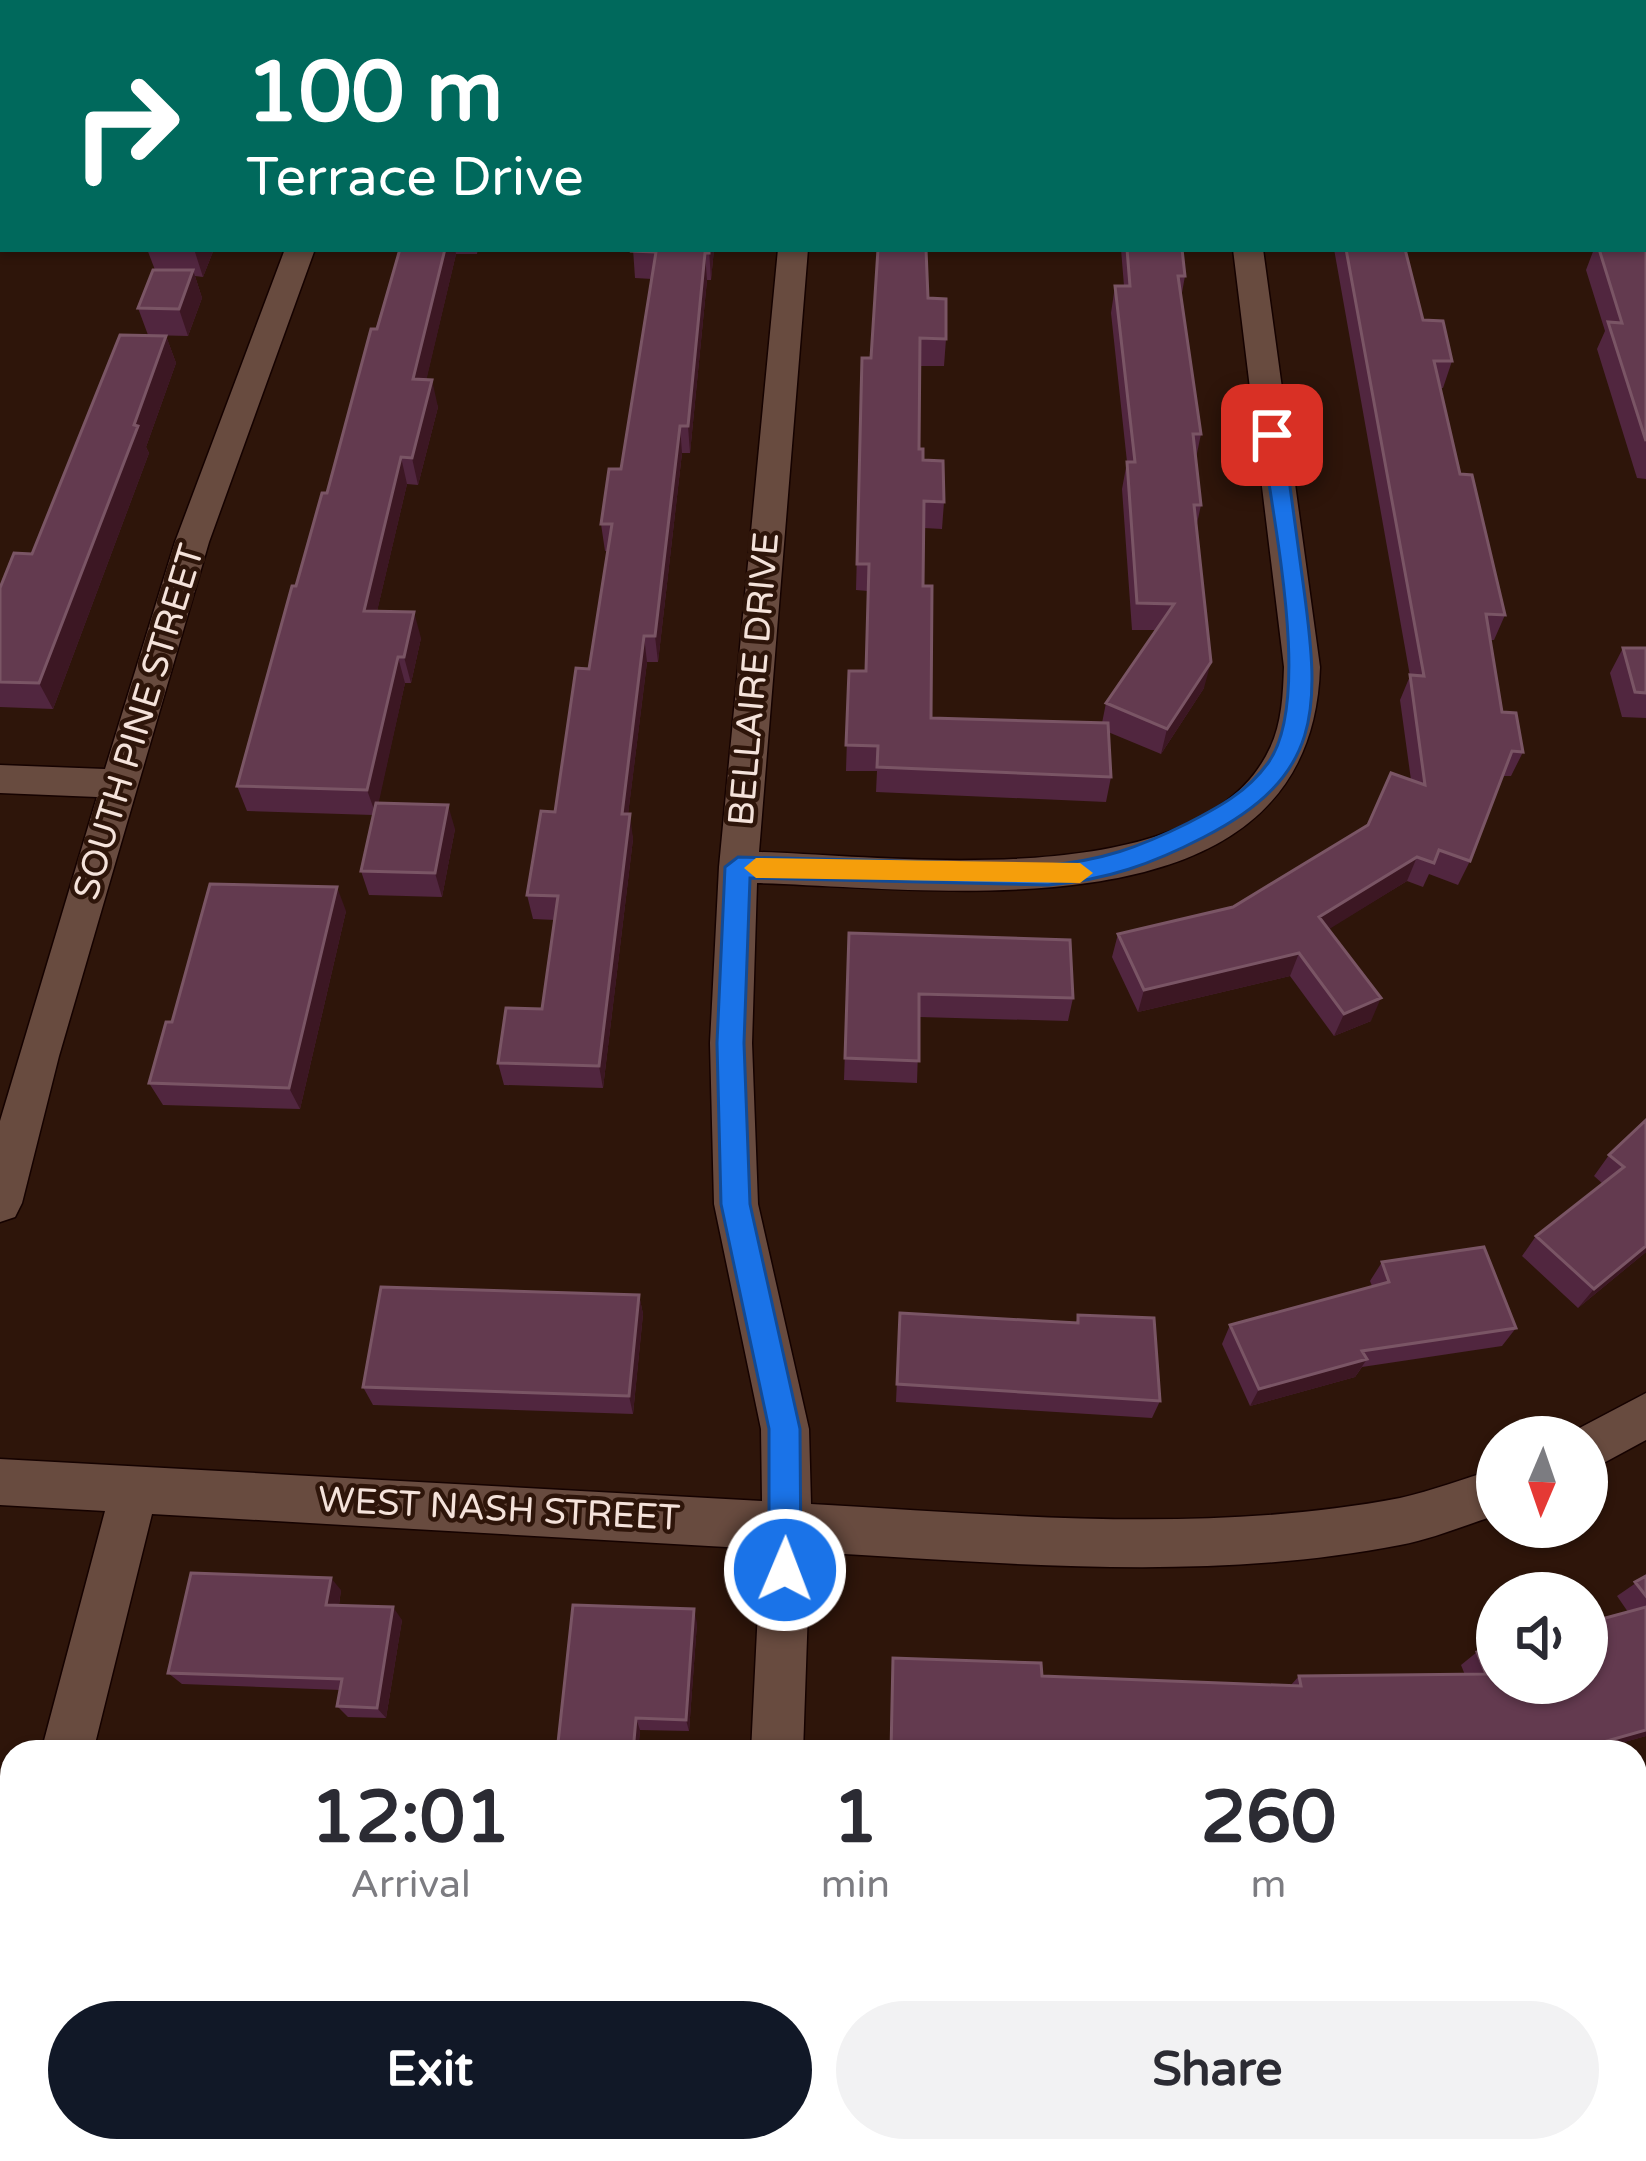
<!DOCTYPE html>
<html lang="en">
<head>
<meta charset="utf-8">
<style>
  :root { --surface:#fff; --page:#f2f2f3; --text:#2b2b33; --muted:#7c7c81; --accent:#111827 }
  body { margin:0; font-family:"Varela Round",sans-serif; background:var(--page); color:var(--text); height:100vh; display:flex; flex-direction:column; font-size:45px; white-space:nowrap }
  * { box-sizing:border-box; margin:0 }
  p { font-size:39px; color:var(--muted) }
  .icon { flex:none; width:66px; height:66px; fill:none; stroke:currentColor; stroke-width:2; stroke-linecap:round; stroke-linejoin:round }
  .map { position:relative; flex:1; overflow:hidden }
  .side { position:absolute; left:0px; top:1740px; width:1647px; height:423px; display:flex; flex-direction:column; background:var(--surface); border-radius:36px 36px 0 0; box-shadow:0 3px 9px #0004 }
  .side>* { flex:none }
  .hud { position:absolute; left:0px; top:0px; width:1647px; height:252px; box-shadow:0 3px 9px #0004; background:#00695c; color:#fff; overflow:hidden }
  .needle { width:78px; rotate:182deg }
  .controls { position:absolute; left:1476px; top:1416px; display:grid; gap:24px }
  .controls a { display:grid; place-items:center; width:132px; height:132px; border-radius:50%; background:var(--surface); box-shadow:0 3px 9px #0004; font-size:60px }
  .pin { position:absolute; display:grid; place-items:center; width:102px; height:102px; color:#fff; margin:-51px; border-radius:24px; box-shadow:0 6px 18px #0006 }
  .me { position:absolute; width:132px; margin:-66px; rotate:1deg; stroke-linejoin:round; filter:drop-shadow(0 0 9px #0008) }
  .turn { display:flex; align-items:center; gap:42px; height:252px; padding:0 48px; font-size:54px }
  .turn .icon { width:156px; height:156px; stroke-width:2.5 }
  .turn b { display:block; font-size:84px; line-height:102px }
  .eta { display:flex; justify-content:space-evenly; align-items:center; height:204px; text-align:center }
  .eta b { font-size:72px; font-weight:700; line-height:84px }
  .action { display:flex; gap:24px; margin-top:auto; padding:24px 48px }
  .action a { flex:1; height:138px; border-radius:72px; background:var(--accent); color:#fff; font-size:48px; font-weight:700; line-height:138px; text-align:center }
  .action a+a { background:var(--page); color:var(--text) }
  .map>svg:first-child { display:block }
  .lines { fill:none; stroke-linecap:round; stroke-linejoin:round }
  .service-casing { stroke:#150200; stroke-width:3 }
  .minor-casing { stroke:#150200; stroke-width:3 }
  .service { fill:#684b3f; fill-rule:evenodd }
  .minor { fill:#684b3f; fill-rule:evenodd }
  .wall { fill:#51263f }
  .shaded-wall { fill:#3c1723 }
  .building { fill:#633a4f; stroke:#7a5565; stroke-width:3 }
  .route { fill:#1a73e8; stroke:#114b97; stroke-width:3 }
  .slow { fill:#f59e0b }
  .labels { text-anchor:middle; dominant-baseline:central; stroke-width:9; stroke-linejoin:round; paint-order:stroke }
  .street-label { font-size:36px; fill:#f4e2da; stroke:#2e150a }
</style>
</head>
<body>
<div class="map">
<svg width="1646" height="2161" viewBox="0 0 1646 2161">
  <rect width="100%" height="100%" fill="#2e150a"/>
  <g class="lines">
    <defs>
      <path id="service" d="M1635,2138L1646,2139V2161H1606L1602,2151H1635Z
        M1016,2151H1071L1067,2161H1012Z
        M1243,2151H1271L1272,2161H1244Z"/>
      <path id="minor" d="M799,0H825V3H799Z
        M1201,0H1227L1228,3H1202Z
        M1598,0H1624L1625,3H1599Z
        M1644,75H1646V96H1644Z
        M0,173H3V191H0Z
        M1644,208H1646V226H1644Z
        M285,249H315L209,542L59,1056L22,1203L15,1217L0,1222V1121L97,797L0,793V765L105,769L175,542Z
        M778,249H808L759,852C893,856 1201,897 1270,748C1282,723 1283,694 1284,667L1233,249H1263L1320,667C1312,943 942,888 757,883L752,1043L758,1204L809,1429L811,1504C1006,1515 1206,1535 1400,1498C1432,1491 1465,1478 1497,1469V1515C1465,1525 1433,1539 1400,1545C1207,1583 1005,1563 810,1552L803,1752H751L761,1549L152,1514L93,1752H41L105,1511L0,1505V1459L762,1501L761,1429L714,1204L710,1043L719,867Z
        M1646,1393V1440L1587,1472V1437H1568L1570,1433Z
        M12,1941V2039L0,2044V1946Z
        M731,2151H789V2161H731Z"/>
    </defs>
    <!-- service casing -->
    <use href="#service" class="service-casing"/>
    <!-- minor casing -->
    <use href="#minor" class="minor-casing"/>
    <!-- service -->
    <use href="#service" class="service"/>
    <!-- minor -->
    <use href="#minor" class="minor"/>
  </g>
  <!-- wall -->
  <path class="wall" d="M1495,0H1567L1568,3H1496Z
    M1646,244V479L1637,478L1597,349L1605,331L1586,270L1594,249H1644Z
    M147,249H214L203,277L195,276L202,298L188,336L148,335L138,308L155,270Z
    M400,249H478L477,254H456L426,380L438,407L418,485L407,484L377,611L421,638L411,683H405L378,803L455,829L442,897L369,895L361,871L373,815L247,811L237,786Z
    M633,249H714L711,280H707L690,453H682L658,662H647L628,814L633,839L603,1088L504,1085L498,1063L542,1009L555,920L533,919L527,895L555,812L589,669L607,551H605L601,524L621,469L652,279L635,278Z
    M1121,249H1182L1185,276L1181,298L1201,434L1196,458L1201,505L1196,528L1204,688L1161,754L1108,732L1111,777L1106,802L876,792L877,771H846L849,671H866L868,591L856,590L861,398L871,358L926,281L928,298L946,339L944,366H920L919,449L944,502L942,529L924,528L923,586L931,718L1102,723L1106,703L1156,630H1132L1122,489L1127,462L1111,313L1115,286H1124Z
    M1334,249H1405L1423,320L1452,361L1443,388H1440L1460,474L1505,615L1494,640H1490L1502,712L1523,752L1511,776H1502L1470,861L1458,885L1429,874L1423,887L1407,881L1328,929L1371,1021L1334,1036L1290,976L1138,1012L1112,957L1118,934L1233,907L1368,825L1411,780L1400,700L1410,676Z
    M166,336L176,363L146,447L149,453L53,709L0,707V588L32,554Z
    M1623,648H1646V718L1622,717L1610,673Z
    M346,911L300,1109L163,1105L149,1083L172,1022Z
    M849,933L1073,998L1068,1021L919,1017L917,1083L844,1080Z
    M1646,1120V1252L1578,1308L1522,1256L1536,1236L1603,1184L1594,1176L1609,1155Z
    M1382,1262L1516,1328L1502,1346L1362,1367L1355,1377L1250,1406L1222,1344L1230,1325L1372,1286L1370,1281Z
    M639,1295L643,1314L633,1414L373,1405L363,1387Z
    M900,1313L1076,1323L1078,1315L1160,1401L1152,1418L896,1402Z
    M1646,1576V1736L1588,1752H890L893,1658L1042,1676L1291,1685L1299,1676L1465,1675L1461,1665L1477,1652L1628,1612L1617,1596Z
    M341,1590L339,1605L402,1620L386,1718L348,1717L337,1706L340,1690L182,1684L168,1673Z
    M697,1623L689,1731L640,1730L638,1752H557Z"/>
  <!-- shaded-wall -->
  <path class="shaded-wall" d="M17,0H41L39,3H16Z
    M3,28V76L2,78L0,73V34Z
    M194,249H214L203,277Z
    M445,249H455L456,254L420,407L413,379Z
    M709,249H714L711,280Z
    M705,253L707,280L690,453L688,426Z
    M193,270L202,298L188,336L179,309Z
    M166,336L176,363L146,447L149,453L53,709L39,683Z
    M432,380L438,407L418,485L412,458Z
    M680,426L682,453L658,662L655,636Z
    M401,457L407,484L371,637L364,611Z
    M414,612L421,638L411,683L404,657Z
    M644,636L647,662L625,839L622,814Z
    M398,657L405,683L376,815L367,790Z
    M1211,662L1204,688L1161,754L1167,729Z
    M448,805L455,829L442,897L435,873Z
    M630,814L633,839L603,1088L599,1066Z
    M1417,857L1407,881L1310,941L1319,917Z
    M337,887L346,911L300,1109L289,1088Z
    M1299,953L1290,976L1138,1012L1144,990Z
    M1381,998L1371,1021L1334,1036L1344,1014Z
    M1646,1246V1252L1578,1308L1594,1289Z
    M639,1295L643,1314L633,1414L629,1396Z
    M1367,1359L1355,1377L1250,1406L1259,1389Z
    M331,1578L341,1590L337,1617L326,1605Z
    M393,1607L402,1620L386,1718L377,1708Z
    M694,1609L697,1623L689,1731L686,1720Z
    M636,1718L640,1730L638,1752H633Z
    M1646,1730V1736L1588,1752H1568Z"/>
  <!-- building -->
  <path class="building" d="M0,0H17L16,3H3V28L0,34Z
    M209,0H290L289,3H208Z
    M449,0H505V3H448Z
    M682,0H740L739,3H681Z
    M889,0H954V3H889Z
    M1107,0H1157L1158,3H1107Z
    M1300,0H1355L1356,3H1301Z
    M1512,0H1567L1568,3H1513Z
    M1644,244H1646V441L1608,322L1622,323L1599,249H1644Z
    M400,249H445L413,379L432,380L412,458L401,457L364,611L414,612L404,657H398L367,790L237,786L292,586H296L322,493H327L371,329H377Z
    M633,249H709V253H705L688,426H680L655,636H644L622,814H630L599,1066L498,1063L506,1008L542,1009L558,896L527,895L541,811L555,812L576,668L589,669L612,524H601L609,469H621L656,252L632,251Z
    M878,249H926L928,298L946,299V339L920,338L919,449H923V460L943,461L944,502L924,501L923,586H932L931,718L1108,723L1111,777L877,767L878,746L846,745L849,671H866L869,564H857L861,398L862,358H871Z
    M1127,249H1182L1185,276H1178L1201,434H1193L1201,505H1194L1211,662L1167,729L1106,703L1174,604L1137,603L1127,462H1135L1115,286H1130Z
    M1346,249H1405L1423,320L1443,321L1452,361H1434L1460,474L1472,475L1505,615L1486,614L1502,712L1516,713L1523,752L1512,751L1470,861L1439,850L1434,863L1417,857L1319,917L1381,998L1344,1014L1299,953L1144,990L1118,934L1233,907L1368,825L1391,773L1425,785L1410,675L1424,676Z
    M153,270H193L179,309L138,308Z
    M120,335L166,336L134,425L138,426L39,683L0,682V588L14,553L32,554Z
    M1623,648H1646V693L1635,692Z
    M376,803L448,805L435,873L361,871Z
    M210,884L337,887L289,1088L149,1083L166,1022H172Z
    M849,933L1070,940L1073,998L919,994V1061L845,1058Z
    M1646,1120V1246L1594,1289L1536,1236L1624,1167L1609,1155Z
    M1484,1247L1516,1328L1362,1351L1367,1359L1259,1389L1230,1325L1389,1282L1382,1262Z
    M381,1287L639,1295L629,1396L363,1387Z
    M900,1313L1078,1323V1315L1154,1318L1160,1401L897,1384Z
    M191,1573L331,1578L326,1605L393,1607L377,1708L337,1706L342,1679L168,1673Z
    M1646,1576V1596L1635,1582Z
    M573,1605L694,1609L686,1720L636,1718L633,1752H557Z
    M1646,1607V1730L1568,1752H891L893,1658L1041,1663L1042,1676L1301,1686L1299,1676L1486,1674L1477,1652L1497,1647V1683H1587V1623Z"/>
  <!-- route -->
  <path class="route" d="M1272,428L1283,435C1290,487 1297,538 1304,590C1320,710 1323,776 1204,837C1152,864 1107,880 1048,885L750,878L744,1043L750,1204L800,1429L801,1570L796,1581L785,1585L773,1581L769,1570V1429L721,1204L717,1043L725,867L738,857L1048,865C1101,861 1140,847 1188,823C1219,807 1247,792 1268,763C1314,700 1271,513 1262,435Z"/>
  <!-- slow -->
  <path class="slow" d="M756,858L1080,863L1093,873L1080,883L756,878L744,868Z"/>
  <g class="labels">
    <!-- street labels -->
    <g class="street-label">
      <text transform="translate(754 679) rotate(-85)">BELLAIRE DRIVE</text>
      <text transform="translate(139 722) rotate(-73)">SOUTH PINE STREET</text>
      <text transform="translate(499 1509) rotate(3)">WEST NASH STREET</text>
    </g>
  </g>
</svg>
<div class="controls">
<a><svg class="needle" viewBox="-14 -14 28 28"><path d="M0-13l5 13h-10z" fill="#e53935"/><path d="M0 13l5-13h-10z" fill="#7c7c81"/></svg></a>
<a><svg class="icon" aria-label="sound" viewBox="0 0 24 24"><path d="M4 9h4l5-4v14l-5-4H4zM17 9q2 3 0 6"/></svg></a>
</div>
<div class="pin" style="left:1272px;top:435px;background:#d93025"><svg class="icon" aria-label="arrive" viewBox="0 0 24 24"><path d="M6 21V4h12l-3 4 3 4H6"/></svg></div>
<svg class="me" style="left:785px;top:1570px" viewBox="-20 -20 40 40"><circle r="17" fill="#1a73e8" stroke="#fff" stroke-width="3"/><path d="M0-11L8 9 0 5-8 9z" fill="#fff"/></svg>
<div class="hud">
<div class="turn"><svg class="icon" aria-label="right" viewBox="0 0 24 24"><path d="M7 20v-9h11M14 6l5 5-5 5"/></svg><div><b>100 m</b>Terrace Drive</div></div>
</div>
<section class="side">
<div class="eta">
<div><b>12:01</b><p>Arrival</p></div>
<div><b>1</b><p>min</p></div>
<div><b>260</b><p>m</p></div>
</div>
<div class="action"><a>Exit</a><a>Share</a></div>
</section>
</div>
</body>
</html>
